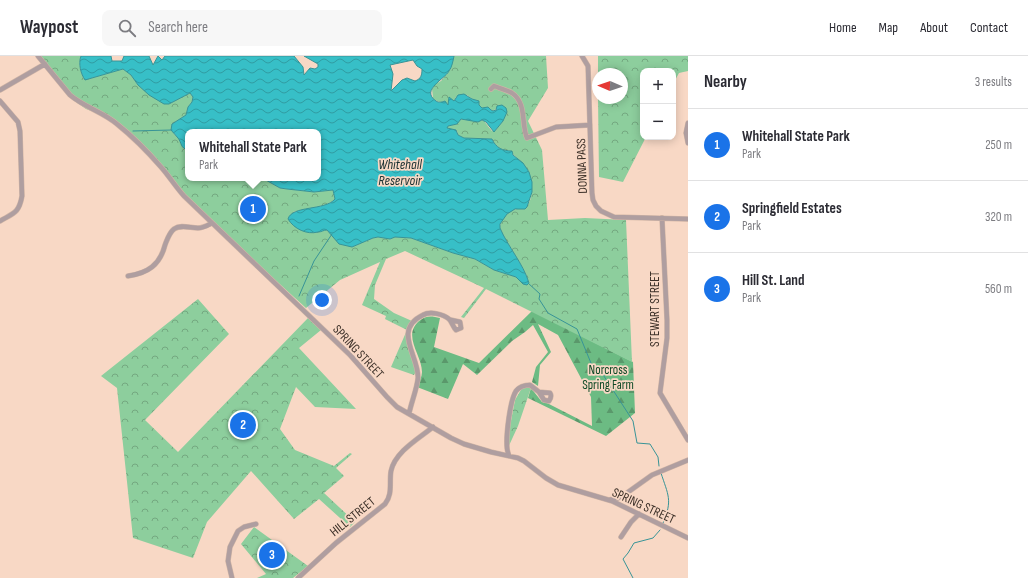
<!DOCTYPE html>
<meta charset="utf-8">
<style>
body{margin:0;font-family:"Sofia Sans Condensed",sans-serif;background:#f7f7f7;color:#2b2b33}
.controls{position:absolute;right:12px;top:12px;display:grid;overflow:hidden;border-radius:8px;box-shadow:0 2px 10px #0003}
.controls button{width:36px;height:36px;display:grid;place-items:center;padding:0;border:0;border-bottom:1px solid #e1e1e2;background:#fff;color:#2b2b33;font:20px sans-serif}
.compass{position:absolute;left:592px;top:12px;width:36px;height:36px;border-radius:50%;background:#fff;box-shadow:0 2px 10px #0003;rotate:272deg}
.you{position:absolute;left:322px;top:244px;width:14px;height:14px;margin:-10px;border:3px solid #fff;border-radius:50%;background:#1a73e8;box-shadow:0 0 0 6px #1a73e833}
.badge{display:grid;place-items:center;width:26px;height:26px;border-radius:50%;background:#1a73e8;color:#fff;font-size:13px;font-weight:700}
.pin{position:absolute;translate:-50% -50%;border:2px solid #fff;box-shadow:0 1px 4px #0006}
.popup{position:absolute;left:185px;top:73px;width:136px;height:52px;box-sizing:border-box;display:grid;place-content:center;border-radius:8px;background:#fff;filter:drop-shadow(0 1px 3px #0005);font-size:13px;white-space:nowrap;color:#7c7c81}
.popup b{font-size:15px;color:#2b2b33}
.popup::after{content:'';position:absolute;left:50%;top:100%;margin-left:-8px;border:8px solid transparent;border-top-color:#fff}
.list{margin:0;padding:0;list-style:none}
h2{display:flex;justify-content:space-between;align-items:center;height:52px;margin:0;padding:0 16px;font-size:17px}
h2 small{font-size:13px;font-weight:400;color:#7c7c81}
.list li{display:grid;grid-template-columns:26px 1fr auto;gap:12px;align-items:center;box-sizing:border-box;height:72px;padding:0 16px;border-top:1px solid #e1e1e2}
.list b{display:block;font-size:15px;white-space:nowrap}
.list p{margin:0;font-size:13px;white-space:nowrap;color:#7c7c81}
.list em{font-size:13px;font-style:normal;color:#7c7c81}
.icon{flex:none;width:22px;height:22px;fill:none;stroke:currentColor;stroke-width:2;stroke-linecap:round;stroke-linejoin:round}
.map{position:relative;flex:none;width:688px;height:522px;overflow:hidden}
header{display:flex;align-items:center;gap:24px;box-sizing:border-box;height:56px;padding:0 20px;background:#fff;border-bottom:1px solid #e1e1e2}
header strong{font-size:19px}
nav{display:flex;gap:22px;margin-inline-start:auto;font-size:14px}
.search{width:280px;height:36px;background:#f7f7f7;display:flex;align-items:center;gap:10px;box-sizing:border-box;padding:0 14px;border-radius:8px;color:#7c7c81;font-size:15px}
main{display:flex}
aside{flex:1;background:#fff}
.map>svg:first-child{display:block}
.forest{fill:url(#forest-firs)}
.park{fill:url(#park-crowns)}
.water{fill:url(#water-waves);stroke:#389497;fill-rule:evenodd}
.lines{fill:none;stroke-linecap:round;stroke-linejoin:round}
.stream{stroke:#389497;stroke-width:1}
.minor-casing{stroke:#d2b6a6;stroke-width:5.5}
.minor{stroke:#af9ea0;stroke-width:4.5}
.labels{text-anchor:middle;stroke-width:3.5;stroke-linejoin:round;paint-order:stroke}
.street-label{font-size:13px;fill:#3c3028;stroke:#f8d8c5}
.park-label{font-size:13px;fill:#0b4824;stroke:#f8d8c5}
.water-label{font-size:14px;font-style:italic;fill:#193031;stroke:#f8d8c5}
</style>
<header>
<strong>Waypost</strong>
<div class="search"><svg class="icon" aria-label="search" viewBox="0 0 24 24"><circle cx="10" cy="10" r="6"/><path d="M15 15l6 6"/></svg>Search here</div>
<nav><a>Home</a><a>Map</a><a>About</a><a>Contact</a></nav>
</header>
<main>
<div class="map">
<svg width="688" height="522" viewBox="0 0 688 522">
<defs>
<pattern id="forest-firs" width="22" height="20" patternUnits="userSpaceOnUse"><rect width="22" height="20" fill="#6cbb83"/><path d="M5 1l3.5 6h-7zM16 11l3.5 6h-7z" fill="#5a986b"/></pattern>
<pattern id="park-crowns" width="20" height="18" patternUnits="userSpaceOnUse"><rect width="20" height="18" fill="#8dce9d"/><path d="M2 6a3 3 0 1 1 6 0M12 15a3 3 0 1 1 6 0" fill="none" stroke="#74a880"/></pattern>
<pattern id="water-waves" width="16" height="10" patternUnits="userSpaceOnUse"><rect width="16" height="10" fill="#37bfc7"/><path d="M0 5q4-4 8 0t8 0" fill="none" stroke="#309ca2"/></pattern>
</defs>
<rect width="100%" height="100%" fill="#f8d8c5"/>
<path class="forest" d="M532 255 633 306 635 357 606 380 528 342 531 332 542 346 547 347 592 370 591 341 558 279 538 268 551 296 540 309 538 330 532 326 536 311 548 296 533 269 525 276 512 285 477 319 463 308 448 343 417 331C419 326 422 321 422 316 422 299 402 280 419 265 426 259 432 260 440 262L434 291 479 307Z"/>
<path class="park" d="M37 0H81C78 8 81 18 85 24L123 13 131 19 138 29 169 48 190 37 193 41 192 46 188 51 186 59 172 68 174 78 179 82 185 94H188V122H257L264 123 280 132 287 133 314 136 333 134 335 143C327 151 304 154 293 156L324 174H327L335 183 352 191 373 182 378 181 390 183 395 181 411 182 453 197 475 203 494 214 516 221 523 228 529 227C523 207 508 191 500 172 500 164 507 156 514 154 518 152 523 154 526 151 535 142 533 119 525 110 521 104 514 101 511 95 502 95 496 91 492 83L464 82 458 79 457 75 447 72 448 70 457 68 459 64 463 63 484 65 492 75H495L503 65 497 52 493 55 486 52H482L479 49 478 45 472 43 467 39 456 41 454 45 449 44V48L448 49 443 45 442 47 435 44 433 42 432 33 435 28 441 25 450 14 454 0H546L548 32 528 65 542 94 548 164 585 162 626 164 632 306 486 233 464 262 461 261 484 232 405 195 386 203 375 229 374 243 394 257 412 265 408 271 416 315 414 319 391 311 407 274 385 263 386 260 362 249 380 206 340 224 306 252 196 152 131 80 102 59 86 53 73 44Z
M598 0H688V15L679 17 673 28V15H643V81H646L623 126 599 121 598 42H622V18H598V21Z
M198 243 229 278 145 364 178 396 308 262 321 274 299 292 356 353 315 351 296 331 280 373 295 394 334 410 350 397 352 398 336 412 344 420 324 437 355 466 350 471 319 443 294 463 251 415 207 466 193 502 133 482 117 332 101 320Z
M529 331 531 332 518 370 507 394 506 390 515 344 522 332Z
M254 471 308 510 293 522H257L266 518 241 488Z"/>
<path class="water" d="M81 0H111L112 5H122L124 0H149L153 9 158 0 162 4 165 0H294L303 11 304 19 310 12 315 13 318 11V8L304 0H454C453 5 452 11 449 15 445 23 420 34 436 45 439 47 442 46 445 45L448 49 449 41 454 45 458 39 464 38 472 43 479 45V49L482 52 488 51 491 54 493 55 496 54 497 50 502 49 506 52 507 56 503 65 494 76 486 66 482 64 478 66 461 63 457 68 448 70 447 72 456 74 458 79 464 82 492 83C496 92 503 95 512 95L513 99 523 107 529 116 532 126V136L527 151 525 153H515L507 158 500 168V172C508 191 523 207 529 227L527 229 523 228 516 221 494 214 475 203 453 197 411 182 395 181 390 183 378 181 373 182 352 191 339 188 327 174C323 174 322 176 318 176 307 179 294 173 288 163 292 149 325 155 335 143L333 134 314 136 287 133 280 132 264 123 257 122H318V76H188V94C180 92 182 87 178 82 176 79 173 77 171 74L172 68 186 59 188 51 192 46 193 41 190 37 169 48H164L149 39 138 29 131 19 123 13 85 24C81 18 78 8 81 0ZM413 4 417 10 422 13C422 19 421 23 415 25L407 22 402 24 391 35 393 18 390 9Z"/>
<g class="lines">
<path class="stream" d="M133 75 172 74
M528 227 540 238 539 243 548 257 577 273 593 312 600 314 633 365 637 387 650 388 658 401 659 410
M299 240 314 205 332 178
M661 417C668 439 673 444 663 467
M633 522 623 503 628 497 634 487 653 482 660 474"/>
<defs>
<path id="minor" d="M38 0 70 39C84 51 103 56 117 68 132 80 148 96 161 111 169 120 175 130 184 140L350 299 387 341 397 351 451 382 464 388 491 396 518 402 524 405 546 422 558 429 612 445 688 482
M582 0 588 10 592 137 593 144 596 150 601 155 614 161 688 163
M491 33 494 30C499 32 507 34 512 37 527 47 521 68 527 82L556 71 590 69
M0 34 45 8
M0 45 18 66 20 75 22 140C19 157 14 157 0 165
M688 67 686 77 688 87
M662 162 667 264V282L660 337 688 384
M128 220C148 217 160 209 165 189 167 184 169 177 174 173 181 168 190 172 198 172 203 172 208 169 212 167
M409 358C411 347 417 333 418 322 419 300 392 274 423 259 430 255 443 258 449 263 452 266 453 271 456 274L461 272 460 266 451 264
M509 400C508 397 507 394 507 391 506 379 510 344 516 335 520 330 525 329 530 329L539 336 544 344 549 345C551 342 552 340 550 337L539 336
M609 444 618 442 624 439 652 419 688 404
M621 481 631 466 639 458
M232 522 228 505 230 491 238 475 244 471 256 468
M298 522 336 487 385 448C393 438 389 427 391 415 395 396 418 383 433 371"/>
</defs>
<use href="#minor" class="minor-casing"/>
<use href="#minor" class="minor"/>
</g>
<g class="labels">
<g class="street-label">
<text transform="translate(581 110) rotate(-92)" y="5">DONNA PASS</text>
<text transform="translate(654 253) rotate(-90)" y="5">STEWART STREET</text>
<text transform="translate(359 295) rotate(47)" y="5">SPRING STREET</text>
<text transform="translate(644 449) rotate(25)" y="5">SPRING STREET</text>
<text transform="translate(352 460) rotate(-39)" y="5">HILL STREET</text>
</g>
<g class="park-label">
<text x="608" y="318">Norcross<tspan x="608" dy="15">Spring Farm</tspan></text>
</g>
<g class="water-label">
<text x="400" y="113">Whitehall<tspan x="400" dy="16">Reservoir</tspan></text>
</g>
</g>
</svg>
<div class="controls">
<button>+</button>
<button>−</button>
</div>
<svg class="compass" viewBox="-18 -18 36 36"><path d="M0-13l5 13h-10z" fill="#e53935"/><path d="M0 13l5-13h-10z" fill="#7c7c81"/></svg>
<div class="you"></div>
<div class="pin badge" style="left:253px;top:153px">1</div>
<div class="popup"><b>Whitehall State Park</b>Park</div>
<div class="pin badge" style="left:243px;top:369px">2</div>
<div class="pin badge" style="left:272px;top:499px">3</div>
</div>
<aside>
<h2>Nearby<small>3 results</small></h2>
<ul class="list">
<li><span class="badge">1</span><div><b>Whitehall State Park</b><p>Park</p></div><em>250 m</em></li>
<li><span class="badge">2</span><div><b>Springfield Estates</b><p>Park</p></div><em>320 m</em></li>
<li><span class="badge">3</span><div><b>Hill St. Land</b><p>Park</p></div><em>560 m</em></li>
</ul>
</aside>
</main>
